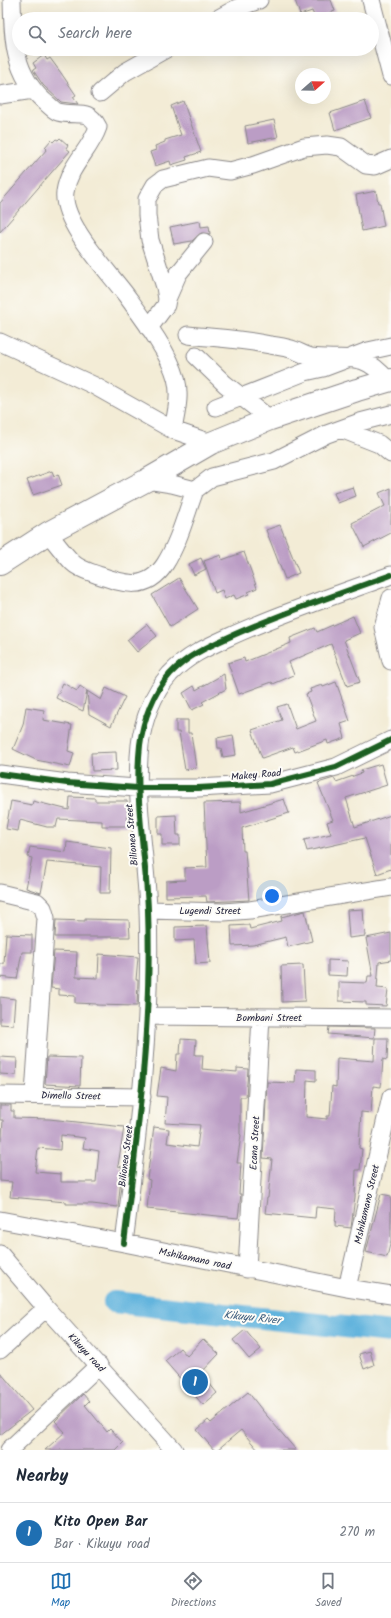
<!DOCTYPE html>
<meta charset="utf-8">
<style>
body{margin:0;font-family:Kalam,sans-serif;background:#f2f2f3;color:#1f2937}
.compass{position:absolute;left:295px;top:68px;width:36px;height:36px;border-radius:50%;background:#fff;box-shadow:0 4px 16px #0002;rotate:70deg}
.you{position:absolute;left:272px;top:896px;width:14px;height:14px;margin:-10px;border:3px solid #fff;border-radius:50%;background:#1a73e8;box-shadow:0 0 0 6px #1a73e833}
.badge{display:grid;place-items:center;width:26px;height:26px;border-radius:50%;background:#1f6fb2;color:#fff;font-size:13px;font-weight:700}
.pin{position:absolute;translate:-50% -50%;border:2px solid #fff;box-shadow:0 1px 4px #0006}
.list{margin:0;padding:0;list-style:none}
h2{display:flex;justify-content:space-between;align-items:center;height:52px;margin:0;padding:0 16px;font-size:17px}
h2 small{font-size:13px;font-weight:400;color:#747a83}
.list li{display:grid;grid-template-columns:26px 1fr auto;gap:12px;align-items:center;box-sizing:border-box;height:60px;padding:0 16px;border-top:1px solid #e0e1e3}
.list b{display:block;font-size:15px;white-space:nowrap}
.list p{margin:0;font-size:13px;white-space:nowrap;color:#747a83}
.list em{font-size:13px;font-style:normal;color:#747a83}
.icon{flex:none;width:22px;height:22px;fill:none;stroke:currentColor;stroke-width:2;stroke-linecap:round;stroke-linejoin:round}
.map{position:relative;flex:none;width:391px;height:1450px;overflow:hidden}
.search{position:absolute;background:#fff;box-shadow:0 4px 16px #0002;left:12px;right:12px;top:12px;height:44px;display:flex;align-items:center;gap:10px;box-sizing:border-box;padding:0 14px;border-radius:22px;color:#747a83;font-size:15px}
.sheet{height:112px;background:#fff}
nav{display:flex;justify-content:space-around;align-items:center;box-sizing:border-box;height:56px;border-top:1px solid #e0e1e3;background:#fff;font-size:11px;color:#747a83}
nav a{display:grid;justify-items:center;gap:2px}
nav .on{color:#1f6fb2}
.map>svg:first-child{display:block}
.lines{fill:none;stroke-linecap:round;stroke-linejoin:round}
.river{stroke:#62b4dd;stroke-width:22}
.building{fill:#bb9dc5;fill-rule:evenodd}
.minor-casing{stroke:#8a8788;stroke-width:19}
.highway-casing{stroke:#8a8788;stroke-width:24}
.minor{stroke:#fff;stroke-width:17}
.highway{stroke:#fff;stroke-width:22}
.cycleway-casing{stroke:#fdfcf7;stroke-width:8}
.cycleway{stroke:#1b5e20;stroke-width:6}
.labels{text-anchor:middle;stroke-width:4;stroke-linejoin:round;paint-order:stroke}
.street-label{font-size:10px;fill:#22223b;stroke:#fdfcf7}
.water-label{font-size:11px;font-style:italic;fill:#3c5c7c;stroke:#fdfcf7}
</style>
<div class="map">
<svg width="391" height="1450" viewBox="0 0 391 1450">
<rect width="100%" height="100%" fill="#fdfcf7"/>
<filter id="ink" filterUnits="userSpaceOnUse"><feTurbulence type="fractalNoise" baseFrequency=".025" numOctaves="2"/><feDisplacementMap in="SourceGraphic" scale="8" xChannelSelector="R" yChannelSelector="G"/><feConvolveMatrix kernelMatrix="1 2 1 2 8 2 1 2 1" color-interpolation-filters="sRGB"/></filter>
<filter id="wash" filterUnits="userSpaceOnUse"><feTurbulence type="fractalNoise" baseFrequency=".012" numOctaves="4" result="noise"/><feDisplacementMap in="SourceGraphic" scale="16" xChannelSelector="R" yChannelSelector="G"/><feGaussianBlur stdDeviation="0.9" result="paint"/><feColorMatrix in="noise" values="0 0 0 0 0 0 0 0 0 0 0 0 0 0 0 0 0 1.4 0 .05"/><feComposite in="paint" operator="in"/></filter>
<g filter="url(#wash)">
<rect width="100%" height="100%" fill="#f3ecd6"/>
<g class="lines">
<path class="river" d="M114 1302 391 1332"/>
</g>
<g id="blocks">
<path class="building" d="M295 0H331L335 11 315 18 312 11 300 15Z
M44 55 47 60 50 58 61 73 76 95 73 97 78 104 61 102 43 85 33 70 36 68 33 63Z
M183 101 201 152 186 157 187 160 171 165 170 161 155 166 150 152 156 150 155 146 165 142V140L181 135 171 106Z
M365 101 371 118 335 130 330 113Z
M274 120 278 137 248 143 245 126Z
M60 138 68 145 66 148 70 151 0 232V203L47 149 45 147 51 140 53 142 56 139 58 140Z
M376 191 378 203H380L384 226 362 231 356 195Z
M200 221 201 227 209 226 210 234 201 233 192 241 174 244 170 227Z
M52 471 54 476 58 474 62 485 33 495 27 480Z
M353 487 356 496 338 503 334 493Z
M391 488V533L364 547 352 523 385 506 379 493Z
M280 525 299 573 285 579 266 530Z
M244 552 257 588 248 592 249 594 236 599 234 595 225 599 222 590 215 593 204 561 221 555 222 560Z
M201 558 206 569 194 575 189 564Z
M179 578 198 609 170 627 152 595Z
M353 616 360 633 344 640 360 682 347 686 331 644 289 662 294 675 273 684 272 682 239 694 228 663 244 658 245 662 291 643 290 638 315 628 317 632Z
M147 624 157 636 137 652 127 640Z
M224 674 226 689 202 702 204 704 192 710 183 693 194 686 196 690Z
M336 682 350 721 341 724 345 738 328 744 327 740 295 752 293 747 262 758 252 730 282 720 277 707 287 704 296 729 316 721 306 694 311 692 310 689 322 685 323 687Z
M63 683 77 691 80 686 87 691 83 711 56 698Z
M106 688 125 697 111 726 89 714 87 691 101 700Z
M26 707 44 710 43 720 72 725 68 751 74 753 70 767 36 760 13 749 23 725Z
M176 720H188V733H191L196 768 185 770 179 732H176Z
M233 735 236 755 223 757 221 748H218L217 738Z
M116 752 117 770 92 771 91 753Z
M381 764 387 785 346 798 355 827 391 815V869L377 874 365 838 307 851 304 840 331 834 327 822 333 820 318 783 334 778 336 782 362 773 361 770Z
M70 797 95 798V801H127L128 826H102V821L58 819 56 827H47L20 820 18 831 6 829 11 801 32 805 33 801 69 810Z
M284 799 289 813 242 828 243 851H245L249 900 207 902 206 896 166 897V881L185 880V868L207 867 204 803 241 802V812Z
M176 815 177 835H180V845H162V834H158V816Z
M67 842 111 848 110 893H100L101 867 47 862 41 893 26 888 32 858 28 857 30 847 66 852Z
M363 909 365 936 349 938 347 910Z
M305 911 312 941 288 947 286 937 253 945 232 946 231 926 249 925 250 929 282 921 281 917Z
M85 919 129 920 130 937H55L56 920 85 921Z
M207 926 210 963 196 964 194 940 175 941V927Z
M391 933V960L379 962 377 988 388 989 386 1006 366 1005V1002L339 1001V982L367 983 368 976H373L366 938Z
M6 934 32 935V952H22L17 979 0 977V964H4Z
M54 951 77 952 76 977 98 978 99 954 138 957 136 980H138L137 1006 96 1005V1004L75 1003V996L59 995V989L51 988Z
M328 960 348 961 347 976 328 975Z
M303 965 305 1001 282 1002 281 966Z
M0 997 15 999 13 1025 0 1024Z
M329 1027 375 1028 374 1038 328 1034Z
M375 1038H388L387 1060 383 1059 381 1087 373 1086 371 1113 361 1112 359 1148 362 1149 360 1170H356L355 1197 351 1228 335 1226 336 1209 316 1207 315 1218 265 1213 267 1198H268L272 1159 263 1158 267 1082 295 1083 296 1069 316 1070V1081L307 1080 306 1117 327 1119V1116H330L332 1086 336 1087 337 1058 374 1061Z
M181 1039 196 1040 195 1055H203L202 1069 237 1072V1068L248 1069 246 1097H240V1134L241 1135 237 1163H241L239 1194H241L238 1218 147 1209 150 1180 147 1179 154 1127 169 1129 167 1143 197 1147 200 1125 165 1123 167 1097 157 1096 161 1068 176 1071 177 1054H180Z
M0 1057 17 1058 16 1075 0 1074Z
M47 1057 81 1058 80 1086 45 1084Z
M0 1105H11V1111H14V1118L49 1119 124 1127 118 1166 122 1167 118 1207 92 1204H66V1202L10 1197 12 1182 0 1181V1139H2L3 1120H0ZM61 1135 85 1138 83 1148 99 1151 96 1182H61V1174L35 1172 38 1148 60 1150Z
M381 1194 391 1196V1240L387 1257 366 1252Z
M245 1330 261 1349 249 1359 233 1340Z
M203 1339 219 1354 201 1373 217 1393 203 1405 165 1361 180 1348 187 1356Z
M370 1351 374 1365 364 1369 359 1354Z
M0 1372 32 1410 0 1435Z
M248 1392 262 1410 296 1450H258L241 1430 217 1450H214L197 1430 208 1420 211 1423Z
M83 1394 89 1401 85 1405 107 1432 110 1429 123 1443 116 1450H45L65 1432 55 1421Z"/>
</g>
</g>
<g filter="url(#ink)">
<use href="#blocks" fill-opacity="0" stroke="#8a8788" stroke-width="1"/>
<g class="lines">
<defs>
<path id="minor" d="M12 0C13 39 13 73 44 101 48 104 54 111 58 112 76 117 88 107 98 127 90 151 69 165 65 192 61 222 108 271 126 295 142 317 169 352 176 378 181 396 176 412 173 430
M371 0 391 76
M217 19 237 8 259 0
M100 93 125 72 166 49
M0 95 33 90
M167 299 178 274 204 242
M149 328 166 305 167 299 165 287 150 240 147 215V199L155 185 163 179 208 168 230 171 253 165 304 147 327 145 341 147 366 165 375 166 391 159
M188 335C215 338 243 339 270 345 277 346 284 347 291 349 298 351 303 355 311 357 345 362 362 348 388 381
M0 342 93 385 173 430 211 443
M196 356 225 384 270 419
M216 407 305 372 323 368 368 351 391 346
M341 429 379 444 391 454
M147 480 172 484 195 490 212 477 274 461 327 434 360 422 391 414
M48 533C56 543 64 554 73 563 79 569 90 572 98 575 124 584 147 592 165 564 179 542 186 514 195 490
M391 598 383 627 391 661
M0 774 67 783 137 788H198L270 784 336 767 391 740
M0 893 37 902 43 908 46 918 34 1094
M148 910 224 912 250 910 391 887
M147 1016 391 1018
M0 1095 142 1097
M0 1220 124 1243 347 1288 391 1295
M124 1243C138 1133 152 1022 148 910 146 855 134 801 140 745 143 720 153 693 170 674 187 656 207 647 229 637 281 613 337 595 391 575
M0 1254 46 1308 174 1450
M247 1269 261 1017
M347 1288 391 1097
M0 1350 46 1308
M9 1450 99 1365"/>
<path id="highway" d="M0 564 48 533 147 480 211 443 270 419 357 390 391 380"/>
</defs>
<use href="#minor" class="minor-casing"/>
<use href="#highway" class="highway-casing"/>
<use href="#minor" class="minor"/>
<use href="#highway" class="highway"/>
<defs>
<path id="cycleway" d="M0 774 67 783 137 788H198L270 784 336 767 391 740
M124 1243C138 1133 152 1022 148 910 146 855 134 801 140 745 143 720 153 693 170 674 187 656 207 647 229 637 281 613 337 595 391 575"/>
</defs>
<use href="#cycleway" class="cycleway-casing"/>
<use href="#cycleway" class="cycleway"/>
</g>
</g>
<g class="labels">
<g class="street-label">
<text transform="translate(256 774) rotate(-5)" y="4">Makey Road</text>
<text transform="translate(131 835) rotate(-95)" y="4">Bilionea Street</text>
<text x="210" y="914">Lugendi Street</text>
<text x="269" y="1021">Bombani Street</text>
<text transform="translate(71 1095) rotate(1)" y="4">Dimello Street</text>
<text transform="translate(254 1143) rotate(-87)" y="4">Ecana Street</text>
<text transform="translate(125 1156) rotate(-83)" y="4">Bilionea Street</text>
<text transform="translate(366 1204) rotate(-77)" y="4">Mshikamano Street</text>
<text transform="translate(195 1258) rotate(12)" y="4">Mshikamano road</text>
<text transform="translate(87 1352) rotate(47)" y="4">Kikuyu road</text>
</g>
<g class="water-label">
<text transform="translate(252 1317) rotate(6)" y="4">Kikuyu River</text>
</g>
</g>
</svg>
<svg class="compass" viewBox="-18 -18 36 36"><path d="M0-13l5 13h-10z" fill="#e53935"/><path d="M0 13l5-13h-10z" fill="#747a83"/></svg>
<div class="you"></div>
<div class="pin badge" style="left:195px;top:1382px">1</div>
<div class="search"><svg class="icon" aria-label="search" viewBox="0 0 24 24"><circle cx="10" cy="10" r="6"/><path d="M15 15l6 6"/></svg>Search here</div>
</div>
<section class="sheet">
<h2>Nearby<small></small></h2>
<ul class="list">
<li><span class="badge">1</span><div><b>Kito Open Bar</b><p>Bar · Kikuyu road</p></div><em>270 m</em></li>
</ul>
</section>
<nav>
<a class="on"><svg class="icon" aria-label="map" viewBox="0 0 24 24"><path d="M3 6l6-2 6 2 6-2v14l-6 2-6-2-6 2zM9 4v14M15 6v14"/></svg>Map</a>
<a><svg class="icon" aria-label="directions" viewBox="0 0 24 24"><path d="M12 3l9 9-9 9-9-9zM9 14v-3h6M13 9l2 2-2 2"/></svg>Directions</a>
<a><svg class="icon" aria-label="saved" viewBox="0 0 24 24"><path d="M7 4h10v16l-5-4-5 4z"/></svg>Saved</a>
</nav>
